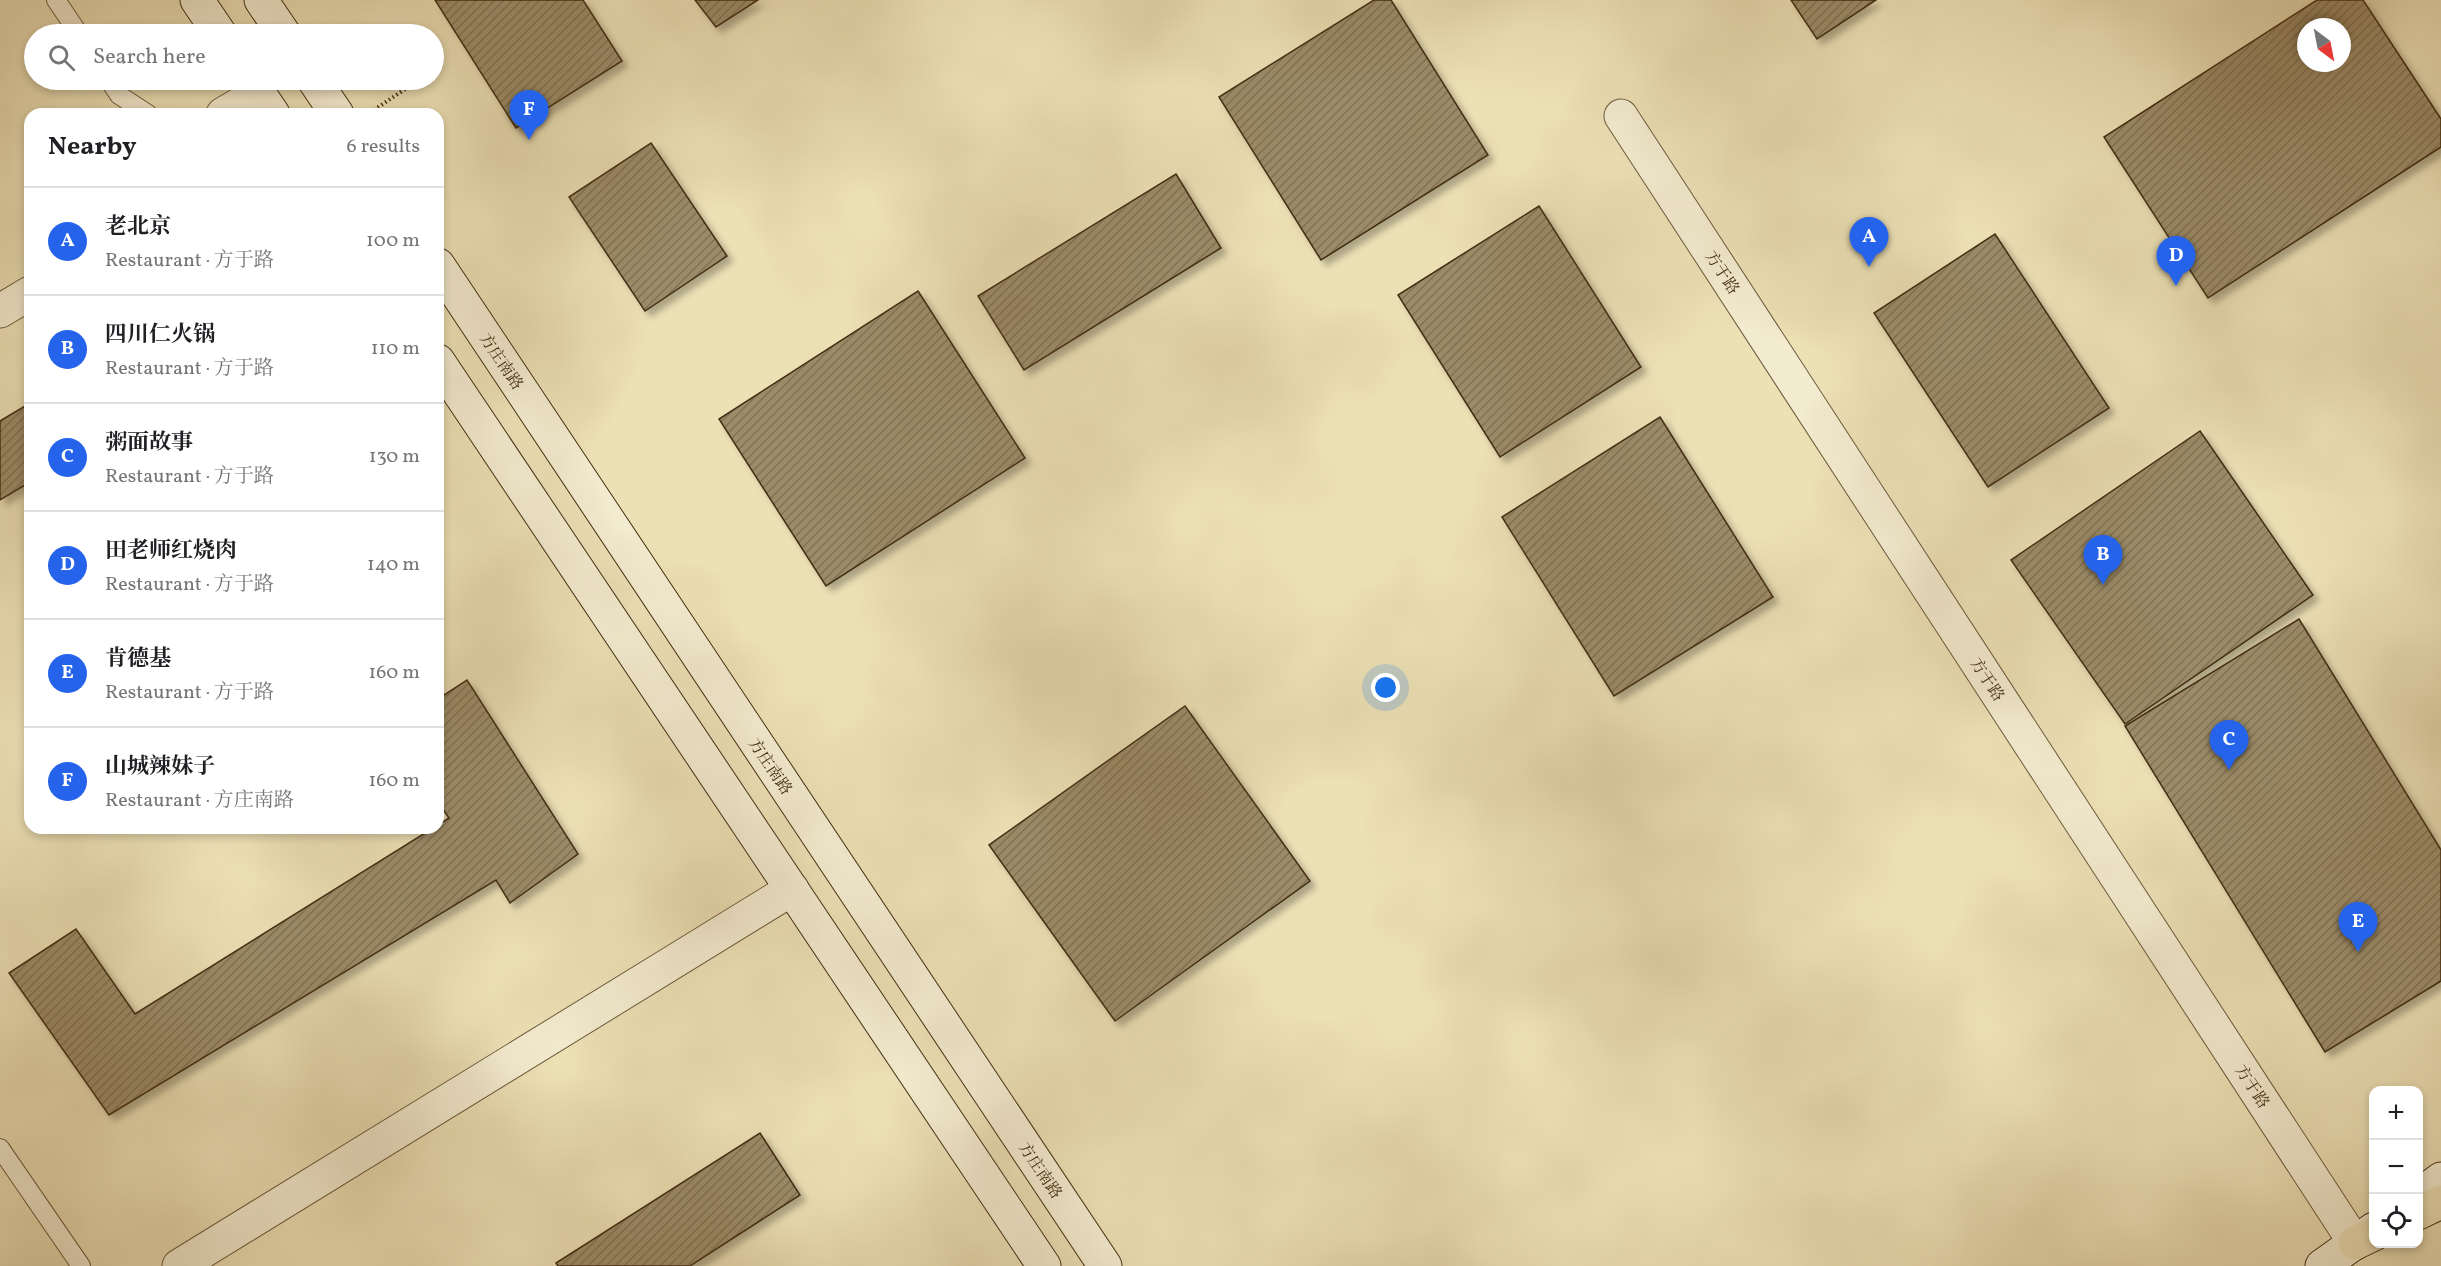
<!DOCTYPE html>
<meta charset="utf-8">
<style>
body{margin:0;font-family:Vollkorn,"Noto Serif SC",serif;background:#f2f2f2;color:#202124}
.controls{position:absolute;right:18px;bottom:18px;display:grid;overflow:hidden;border-radius:12px;box-shadow:0 3px 9px #0003}
.controls button{width:54px;height:54px;display:grid;place-items:center;padding:0;border:0;border-bottom:2px solid #e0e0e0;background:#fff;color:#202124;font:30px sans-serif}
.compass{position:absolute;left:2297px;top:18px;width:54px;height:54px;border-radius:50%;background:#fff;box-shadow:0 3px 9px #0003;rotate:148deg}
.you{position:absolute;left:1386px;top:688px;width:21px;height:21px;margin:-15px;border:4px solid #fff;border-radius:50%;background:#1a73e8;box-shadow:0 0 0 9px #1a73e833}
.badge{display:grid;place-items:center;width:39px;height:39px;border-radius:50%;background:#2563eb;color:#fff;font-size:20px;font-weight:700}
.pin{position:absolute;translate:-50% -50px;filter:drop-shadow(0 2px 3px #0008)}
.pin::after{content:'';position:absolute;top:32px;width:21px;height:18px;background:inherit;clip-path:polygon(0 0,100% 0,50% 100%)}
.list{margin:0;padding:0;list-style:none}
h2{display:flex;justify-content:space-between;align-items:center;height:78px;margin:0;padding:0 24px;font-size:26px}
h2 small{font-size:20px;font-weight:400;color:#757577}
.list li{display:grid;grid-template-columns:39px 1fr auto;gap:18px;align-items:center;box-sizing:border-box;height:108px;padding:0 24px;border-top:2px solid #e0e0e0}
.list b{display:block;font-size:22px;white-space:nowrap}
.list p{margin:0;font-size:20px;white-space:nowrap;color:#757577}
.list em{font-size:20px;font-style:normal;color:#757577}
.icon{flex:none;width:33px;height:33px;fill:none;stroke:currentColor;stroke-width:2;stroke-linecap:round;stroke-linejoin:round}
.map{position:relative;flex:none;width:2441px;height:1266px;overflow:hidden}
.search{position:absolute;background:#fff;box-shadow:0 3px 9px #0003;left:24px;top:24px;width:420px;height:66px;display:flex;align-items:center;gap:15px;box-sizing:border-box;padding:0 21px;border-radius:33px;color:#757577;font-size:22px}
.panel{position:absolute;background:#fff;box-shadow:0 3px 9px #0003;left:24px;top:108px;width:420px;height:726px;border-radius:18px}
.map>svg:first-child{display:block}
.building{fill:url(#building-hatch);stroke:#432e13;stroke-width:1.5;fill-rule:evenodd;filter:url(#shadow)}
.lines{fill:none;stroke-linecap:round;stroke-linejoin:round}
.lane-casing{stroke:#6d5a3c;stroke-width:20}
.street-casing{stroke:#6d5a3c;stroke-width:35}
.secondary-casing{stroke:#432e13;stroke-width:35}
.highway-casing{stroke:#432e13;stroke-width:35}
.path{stroke:#432e13;stroke-width:4;stroke-dasharray:1.5 3;stroke-linecap:butt}
.lane{stroke:#f3ebcf;stroke-width:18}
.street{stroke:#f3ebcf;stroke-width:33}
.secondary{stroke:#f3ebcf;stroke-width:33}
.highway{stroke:#ece0b5;stroke-width:33}
.labels{text-anchor:middle;stroke-width:6;stroke-linejoin:round;paint-order:stroke}
.street-label{font-size:16px;fill:#432e13;stroke:#f3ebcf}
</style>
<div class="map">
<svg width="2441" height="1266" viewBox="0 0 2441 1266">
<defs>
<pattern id="building-hatch" width="6" height="6" patternUnits="userSpaceOnUse" patternTransform="scale(1.5)"><rect width="6" height="6" fill="#9b8b67"/><path d="M-1 1l2-2M0 6l6-6M5 7l2-2" fill="none" stroke="#807254"/></pattern>
<filter id="shadow"><feDropShadow dx="5.5" dy="5.5" stdDeviation="3" flood-color="#0004"/></filter>
</defs>
<rect width="100%" height="100%" fill="#ece0b5"/>
<filter id="stains"><feTurbulence type="fractalNoise" baseFrequency=".00333" numOctaves="4"/><feColorMatrix values="0 0 0 0 .2 0 0 0 0 .09 0 0 0 0 .02 0 0 0 .5 -.17"/></filter>
<radialGradient id="worn" r=".72"><stop offset=".6" stop-color="#630" stop-opacity="0"/><stop offset="1" stop-color="#630" stop-opacity=".3"/></radialGradient>
<path class="building" d="M435 0H583L622 61 516 128Z
M695 0H758L716 27Z
M1374 0H1391L1488 155 1321 260 1219 97Z
M1791 0H1876L1817 39Z
M2317 0H2363L2441 119V147L2208 298 2104 137ZM2306 27H2342V63H2306Z
M651 143 727 256 645 311 569 197Z
M1176 174 1221 248 1024 370 978 296Z
M1539 206 1641 367 1500 457 1398 295Z
M1995 234 2109 408 1988 487 1874 313Z
M918 291 1025 458 826 586 719 419Z
M30 403V482L0 500V421Z
M1660 417 1773 597 1614 696 1502 517Z
M2200 431 2313 595 2125 724 2011 560Z
M2299 619 2441 850V981L2325 1052 2125 726Z
M467 680 578 854 510 903 496 880 109 1115 9 973 76 929 135 1014 433 828H438V825L449 818 438 802V699Z
M1185 706 1310 881 1115 1021 989 845Z
M760 1133 800 1195 690 1266H558L556 1263Z"/>
<g class="lines">
<defs>
<path id="lane" d="M56 0 79 34
M109 80 119 95 148 114
M0 1148 81 1266"/>
<path id="street" d="M223 114 259 93
M1621 116 2355 1243
M0 311 30 293
M179 1266 792 889"/>
<path id="secondary" d="M197 0 220 34
M261 0 284 34
M250 80 273 114
M314 80 337 114
M438 265 1105 1266
M438 361 1044 1266
M2418 1196 2441 1179
M2322 1266 2374 1229"/>
<path id="highway" d="M2418 1213 2441 1202
M2355 1243 2374 1234"/>
</defs>
<use href="#lane" class="lane-casing"/>
<use href="#street" class="street-casing"/>
<use href="#secondary" class="secondary-casing"/>
<use href="#highway" class="highway-casing"/>
<path class="path" d="M374 110 411 85"/>
<use href="#lane" class="lane"/>
<use href="#street" class="street"/>
<use href="#secondary" class="secondary"/>
<use href="#highway" class="highway"/>
</g>
<g class="labels">
<g class="street-label">
<text transform="translate(1723 272) rotate(57)" y="6">方于路</text>
<text transform="translate(502 361) rotate(56)" y="6">方庄南路</text>
<text transform="translate(1988 679) rotate(57)" y="6">方于路</text>
<text transform="translate(771 766) rotate(56)" y="6">方庄南路</text>
<text transform="translate(2253 1086) rotate(57)" y="6">方于路</text>
<text transform="translate(1041 1170) rotate(56)" y="6">方庄南路</text>
</g>
</g>
<rect width="100%" height="100%" filter="url(#stains)"/>
<rect width="100%" height="100%" fill="url(#worn)"/>
</svg>
<div class="controls">
<button>+</button>
<button>−</button>
<button><svg class="icon" aria-label="locate" viewBox="0 0 24 24"><circle cx="12" cy="12" r="6"/><path d="M12 2v4M12 18v4M2 12h4M18 12h4"/></svg></button>
</div>
<svg class="compass" viewBox="-18 -18 36 36"><path d="M0-13l5 13h-10z" fill="#e53935"/><path d="M0 13l5-13h-10z" fill="#757577"/></svg>
<div class="you"></div>
<div class="pin badge" style="left:1869px;top:267px">A</div>
<div class="pin badge" style="left:2103px;top:585px">B</div>
<div class="pin badge" style="left:2229px;top:770px">C</div>
<div class="pin badge" style="left:2176px;top:286px">D</div>
<div class="pin badge" style="left:2358px;top:952px">E</div>
<div class="pin badge" style="left:529px;top:140px">F</div>
<div class="search"><svg class="icon" aria-label="search" viewBox="0 0 24 24"><circle cx="10" cy="10" r="6"/><path d="M15 15l6 6"/></svg>Search here</div>
<section class="panel">
<h2>Nearby<small>6 results</small></h2>
<ul class="list">
<li><span class="badge">A</span><div><b>老北京</b><p>Restaurant · 方于路</p></div><em>100 m</em></li>
<li><span class="badge">B</span><div><b>四川仁火锅</b><p>Restaurant · 方于路</p></div><em>110 m</em></li>
<li><span class="badge">C</span><div><b>粥面故事</b><p>Restaurant · 方于路</p></div><em>130 m</em></li>
<li><span class="badge">D</span><div><b>田老师红烧肉</b><p>Restaurant · 方于路</p></div><em>140 m</em></li>
<li><span class="badge">E</span><div><b>肯德基</b><p>Restaurant · 方于路</p></div><em>160 m</em></li>
<li><span class="badge">F</span><div><b>山城辣妹子</b><p>Restaurant · 方庄南路</p></div><em>160 m</em></li>
</ul>
</section>
</div>
